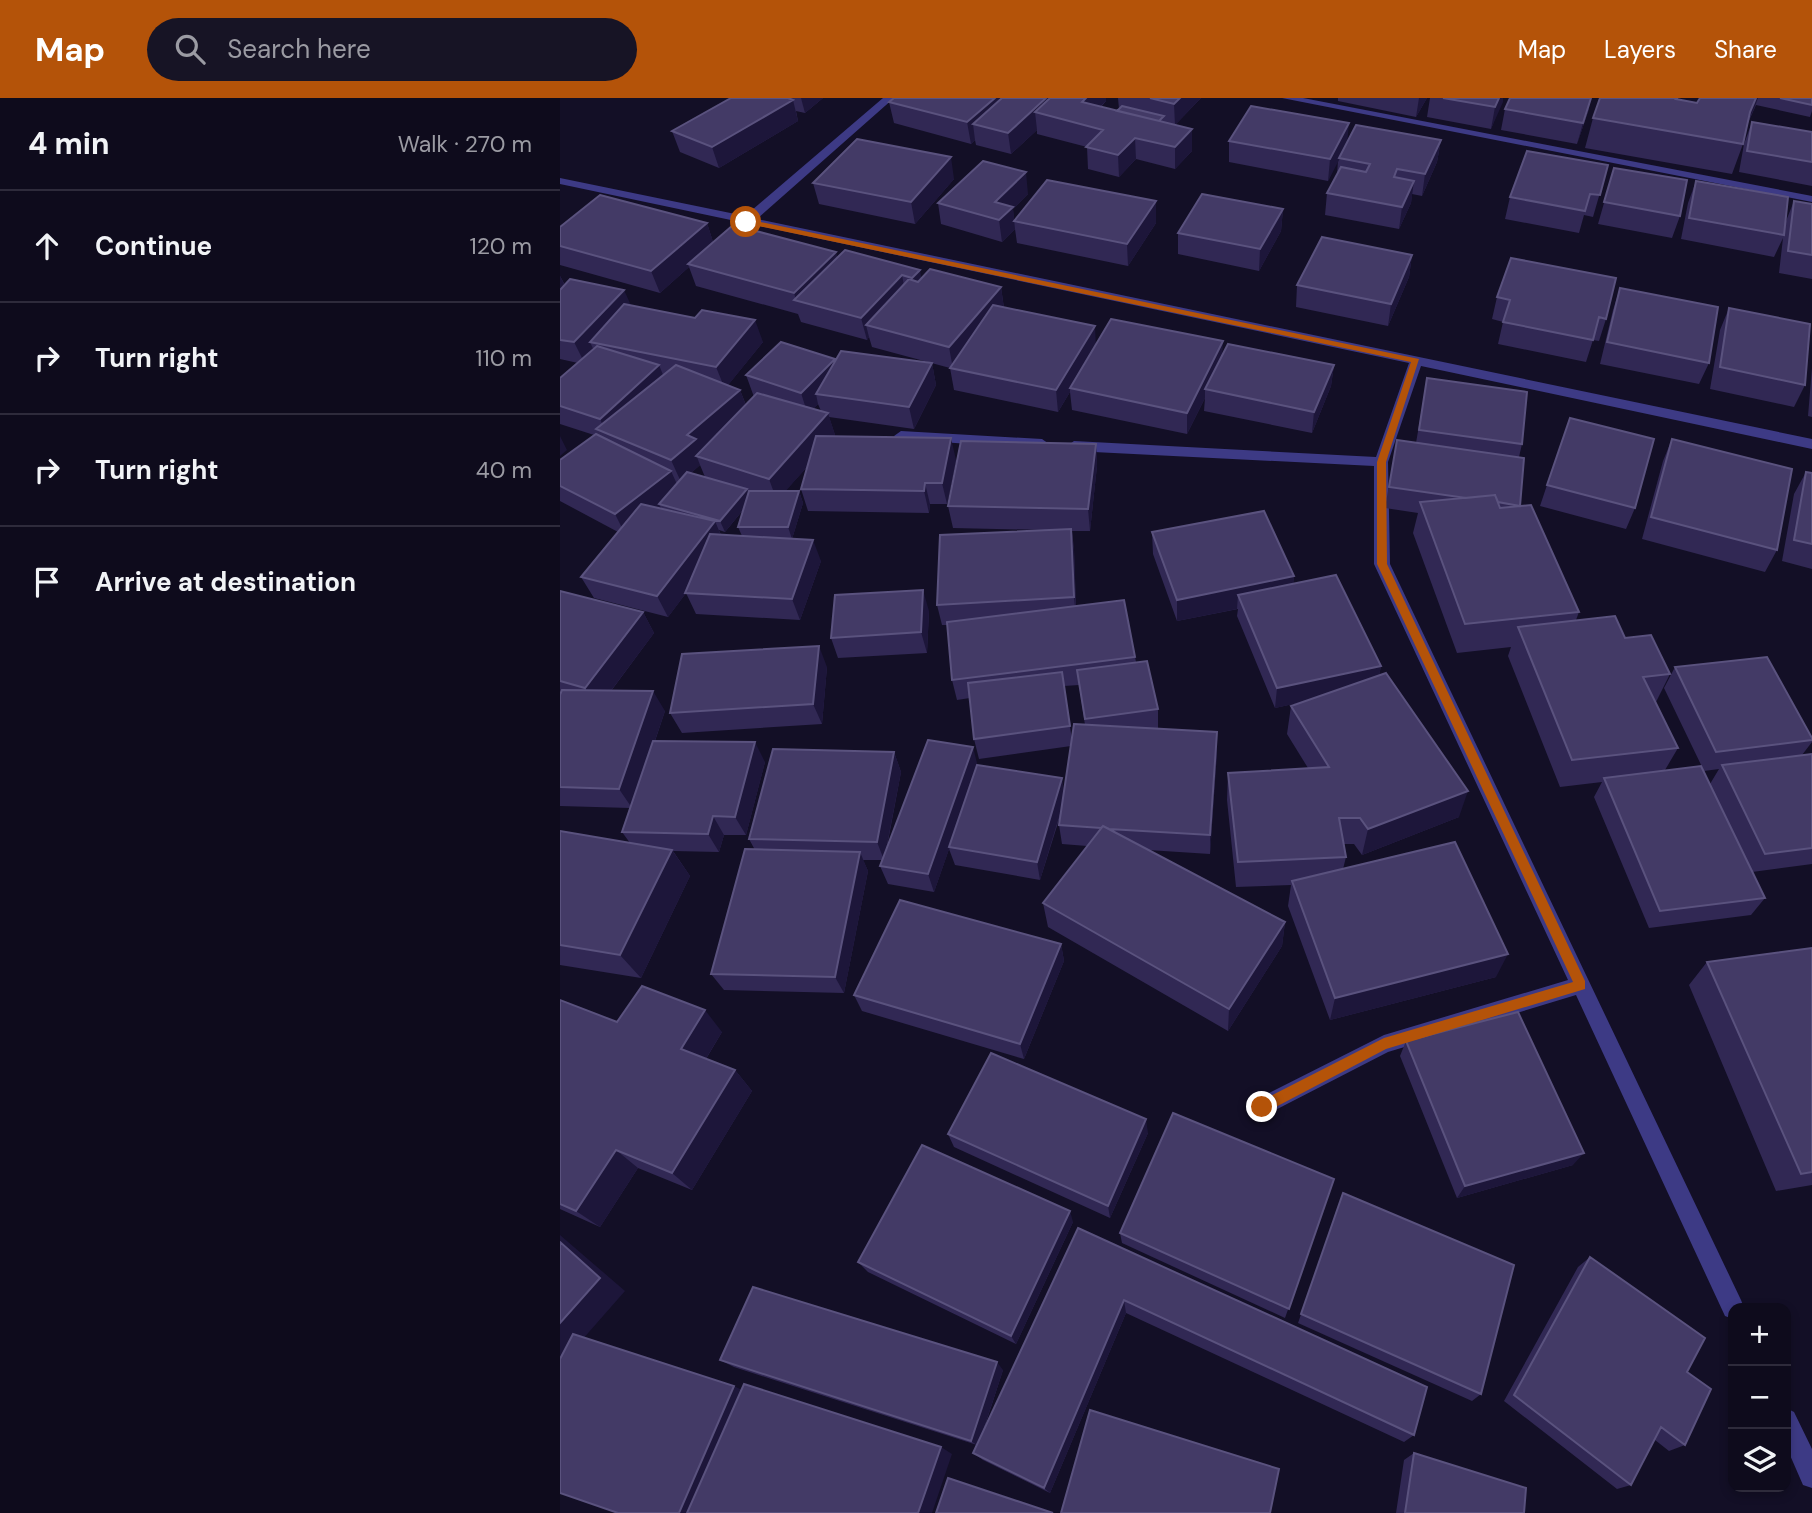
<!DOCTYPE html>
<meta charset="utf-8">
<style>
body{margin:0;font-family:"DM Sans",sans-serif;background:#171425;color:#f1f3f6}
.controls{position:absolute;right:21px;bottom:21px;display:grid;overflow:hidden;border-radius:14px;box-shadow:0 4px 10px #0003}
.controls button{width:63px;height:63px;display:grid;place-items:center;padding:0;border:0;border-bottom:2px solid #2e2b3b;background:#0e0b1c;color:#f1f3f6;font:35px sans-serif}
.stop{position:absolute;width:21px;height:21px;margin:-16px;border:5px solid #b45309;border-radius:50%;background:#fff}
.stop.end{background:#b45309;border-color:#fff;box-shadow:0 2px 7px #0008}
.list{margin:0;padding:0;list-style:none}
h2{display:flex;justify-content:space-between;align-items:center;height:91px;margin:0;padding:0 28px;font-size:30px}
h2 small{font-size:23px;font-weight:400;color:#9b9ba3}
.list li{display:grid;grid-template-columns:46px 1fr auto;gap:21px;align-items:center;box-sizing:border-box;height:112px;padding:0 28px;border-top:2px solid #2e2b3b}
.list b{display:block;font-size:26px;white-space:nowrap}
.list em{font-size:23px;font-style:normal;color:#9b9ba3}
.icon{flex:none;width:38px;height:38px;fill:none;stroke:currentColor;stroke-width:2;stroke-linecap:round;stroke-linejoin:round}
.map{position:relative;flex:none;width:1252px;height:1415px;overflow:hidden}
header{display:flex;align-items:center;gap:42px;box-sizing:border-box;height:98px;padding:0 35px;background:#b45309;color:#fff}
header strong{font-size:33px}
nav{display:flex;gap:38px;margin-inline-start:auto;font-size:24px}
.search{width:490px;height:63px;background:#171425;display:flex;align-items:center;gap:18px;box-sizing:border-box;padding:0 24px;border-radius:38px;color:#9b9ba3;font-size:26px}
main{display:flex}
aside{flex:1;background:#0e0b1c}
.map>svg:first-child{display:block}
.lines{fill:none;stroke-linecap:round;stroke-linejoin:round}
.minor{fill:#3d3a85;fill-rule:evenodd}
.wall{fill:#312854;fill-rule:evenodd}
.shaded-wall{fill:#1d163a}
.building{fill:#433a66;stroke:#5a527e;stroke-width:2}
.route{fill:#b45309}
</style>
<header>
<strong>Map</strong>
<div class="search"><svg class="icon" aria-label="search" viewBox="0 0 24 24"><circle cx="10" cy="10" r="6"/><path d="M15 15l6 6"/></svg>Search here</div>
<nav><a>Map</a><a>Layers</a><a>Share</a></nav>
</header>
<main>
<aside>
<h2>4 min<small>Walk · 270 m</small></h2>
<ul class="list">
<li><svg class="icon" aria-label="ahead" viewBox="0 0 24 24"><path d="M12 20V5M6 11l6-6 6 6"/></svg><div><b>Continue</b></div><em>120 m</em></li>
<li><svg class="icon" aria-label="right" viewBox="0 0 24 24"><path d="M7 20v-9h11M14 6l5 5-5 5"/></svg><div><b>Turn right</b></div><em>110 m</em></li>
<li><svg class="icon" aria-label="right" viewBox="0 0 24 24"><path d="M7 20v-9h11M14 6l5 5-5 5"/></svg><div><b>Turn right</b></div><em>40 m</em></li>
<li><svg class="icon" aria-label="arrive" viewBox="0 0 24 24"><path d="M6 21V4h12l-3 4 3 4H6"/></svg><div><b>Arrive at destination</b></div></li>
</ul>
</aside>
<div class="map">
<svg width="1252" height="1415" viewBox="0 0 1252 1415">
<rect width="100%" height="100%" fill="#130f26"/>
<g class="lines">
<path class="minor" d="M323 0H334L197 121 1252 341V351L861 268 828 364 830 466 1181 1202 1184 1210H1173V1221L1165 1218 1016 897 828 954 702 1019 695 1016 692 1009 695 1002 824 937 1008 882 814 466V368L514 353 507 348 514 343 816 359 849 265 0 86V80L185 118Z
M722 0H743L1252 98V104Z
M341 333 482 341 489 346 482 351 336 341 334 338Z
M1226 1310 1234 1314 1252 1351V1390L1243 1387 1226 1348Z"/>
</g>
<path class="wall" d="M171 0H263L245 15 236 13 238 23 159 70 120 54 112 33Z
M334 0H546V3L541 9 557 13 559 11 558 0H641L615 27 632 31V53L615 71 576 61 559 79 528 71 527 49 477 36V32L451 56 416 47 415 42 411 46 334 25 329 4Z
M778 0H867L856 19 778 3Z
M870 0H943L931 31 867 19Z
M1140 0H1252V13L1250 19 1196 7 1188 25 1183 46 1172 76 1025 50 1033 20 1116 1 1137 5Z
M945 11H1029L1017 46 941 32Z
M1192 24 1252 34V88L1179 74 1184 46Z
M881 42 877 64 862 98 852 96 851 105 839 131 765 117 767 95 777 77 778 62 768 83 669 64V43L787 45Z
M1048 67 1033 119 1024 117 1019 135 945 121 950 99Z
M1054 70 1120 118 1112 140 1038 126Z
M394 81 355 126 259 106 253 85Z
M1136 83 1226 123 1234 103 1252 106V181L1219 175 1223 140 1214 159 1121 141 1128 105Z
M468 96 453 111 454 123 596 125 568 168 457 145 455 131 442 144 381 126 378 105Z
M723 111 721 133 699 173 618 156V135Z
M147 125 153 144 278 159 361 180 441 189 444 210 536 246 774 267 771 288 752 335 644 313 645 300 627 336 512 312 510 294 498 314 394 292 390 270 312 249 309 239 307 242 241 224 238 216 136 188 129 169 100 195 0 167V129Z
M852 157 849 179 828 228 736 209 737 187Z
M0 178 5 187 71 208 203 244 168 287 180 292 186 307 194 299 186 277 275 261V263L372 265 376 287 354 331 269 319 275 337 274 338 396 362 387 406H370L369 415 248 413 241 391 248 368 225 393H239L243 405 232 441 261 463 240 522 136 516 126 495 108 519 34 500 21 479 58 434 0 403V362L34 337 0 326V280L18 265 0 261ZM258 306 261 313 253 311ZM140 367 145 379 131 375ZM183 412 178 429 182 438 161 437 159 432 165 434Z
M1060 190 1149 265 1139 286 1040 266 1053 212Z
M937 199 1046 221 1039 243 1033 242 1026 264 938 246 943 224 932 221Z
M1169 210 1245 287 1234 309 1150 291 1160 232Z
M1252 270V319L1248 318Z
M867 280 962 346 959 359 960 408 1019 514 1016 522 1065 540 1110 576 1096 604 1118 650 1105 672 1150 686 1159 671 1144 673 1104 590 1115 569 1252 640V644L1242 657 1252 656V766L1192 774 1205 800 1191 817 1089 830 1034 699 1042 684 1000 689 948 558 951 549 897 555 853 435 858 415 825 410 837 342 856 345Z
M1112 341 1217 452 1205 474 1082 441 1103 363Z
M536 346 537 368 530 433H512L514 452 516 508 575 559 576 564 598 611V631L657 654 650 756 588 752 725 824 722 848 668 933 488 829 483 805 527 748 502 746 499 727 502 712 480 782 395 767 389 751 374 794 328 786 320 768 323 762H303L308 773 284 895 164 892 151 876 195 752 189 741 334 654 341 674 326 754 417 667 504 693 511 648 419 661 414 641 410 600 397 602 392 582 387 527H382L377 507 485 432 393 430 388 408ZM519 587 525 627 512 642 504 588Z
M1246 374 1252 375V471L1222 463 1234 396Z
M987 387 1075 410 1066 431 980 408Z
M592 434 734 478 733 486 821 568 819 578 899 719 802 757 794 746H783L786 759 783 771 936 879 770 922 728 808 731 787 676 789 667 702 668 675 748 670 727 636 731 608 742 604 715 610 677 518 678 511 617 523 593 456Z
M0 493 83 514 94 535 51 593 105 613 95 643 205 664 186 737H164L159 754 113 753 130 778 81 880 0 867V733L70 745 62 734 70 710 0 708Z
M369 513 367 555 278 560 271 540Z
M267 569 262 626 122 635 110 615Z
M501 846 504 863 464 961 302 913 294 897Z
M1252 850V1087L1216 1093 1129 887 1147 864Z
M0 902 57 924 162 934 146 961 175 972 192 993 132 1092 78 1070 40 1129 0 1111Z
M846 943 1013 1067 897 1100 840 958Z
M588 1035 550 1120 394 1049 388 1036Z
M770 1093 725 1220 562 1145 560 1135Z
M783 1095 921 1296 912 1303 738 1225Z
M513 1124 456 1246 308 1174 298 1164Z
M518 1130 854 1337 844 1344 566 1215 490 1395 423 1362 413 1355 417 1347 174 1269 160 1262 443 1272 422 1337Z
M1030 1159 1127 1274 1125 1347 1109 1353 1095 1342 1071 1387 1057 1391 944 1303 1018 1169Z
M854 1355 964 1415H836L844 1362Z"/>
<path class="shaded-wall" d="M241 0H263L245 15Z
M435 0H451L413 26 415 42 411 46 407 24Z
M486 0H511L475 14 477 32 451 56 448 35Z
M526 0H546V3L523 25 522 4Z
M620 0H641L615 27 614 6Z
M859 0H867L856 19Z
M939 0H943V4L931 31 935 9Z
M1031 0 1029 11 1017 46 1023 25Z
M1196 0H1198L1194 11 1178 44 1190 14Z
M233 2 238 23 159 70 152 49Z
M789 25 787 47 768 83 770 61Z
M632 31V53L615 71V49Z
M575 40 576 61 559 79 558 57Z
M881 42 877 64 862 98 865 76Z
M391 59 394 81 355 126 351 104Z
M466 74 468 96 453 111 455 131 442 144 439 122 435 104Z
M854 83 851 105 839 131 842 109Z
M596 103V125L568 168 567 146Z
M723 111 721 133 699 173 700 151Z
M147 125 154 147 128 166 129 169 100 195 91 173Z
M276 154 282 175 236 202 234 195Z
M852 157 849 179 828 228 831 206Z
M360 172 364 194 356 202 352 180Z
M342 177 346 199 306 227 309 239 307 242 301 220Z
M0 178 10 198 0 207Z
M441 189 444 211 393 271 389 249Z
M64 192 74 214 30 244 35 255 25 266 14 244Z
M195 222 203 244 165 291 156 269Z
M535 228 536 250 510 290V294L498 314 496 292Z
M663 243 662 265 645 291V300L627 336V315Z
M275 261 281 283 256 296 258 306 248 317 241 295Z
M372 265 376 287 354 331 349 309Z
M99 267 108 289 47 336 40 321Z
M774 267 771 288 752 335 754 314Z
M180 292 188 313 137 359 140 367 121 384 111 362 127 337Z
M268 315 275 337 217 403 209 381Z
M0 338 7 352 0 358Z
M391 340 396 362 387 406 382 385Z
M536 346 537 368 530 433 528 411Z
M111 373 121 395 99 406 101 410 66 438 55 416Z
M365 385 370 406 369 415 364 393Z
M187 391 191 402 165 434 160 423Z
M239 393 243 405 232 441 228 429Z
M155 423 164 445 108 519 97 498Z
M511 431 514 452 516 520 514 499Z
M253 442 261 463 240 522 232 501Z
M734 478 732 499 678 497 677 511 617 523V502Z
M363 492 369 513 367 555 361 534Z
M83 514 94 535 38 610 25 590Z
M259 548 267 569 262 626 253 606Z
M821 568 817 588 715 610 717 590Z
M93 593 105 613 72 710 59 691Z
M657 634V654L650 756V737Z
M195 644 205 664 186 737 175 719Z
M413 649 418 669 374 794 368 776Z
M334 654 341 674 324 762 317 744Z
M502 680 505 699 480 782 477 764Z
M908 693 899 719 802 757 808 731Z
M153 718 164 737 159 754 148 736Z
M112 752 130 778 81 880 60 857Z
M300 754 308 773 284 895 275 879Z
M725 824 722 848 668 933 669 911Z
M501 846 504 863 464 961 460 946Z
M948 856 936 879 770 922 775 900Z
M145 912 162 934 139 972 121 951Z
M175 972 192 993 132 1092 112 1075Z
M586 1021 588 1035 550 1120 548 1108Z
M56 1052 78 1070 40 1129 16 1113Z
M1024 1055 1013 1067 897 1100 905 1088Z
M510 1113 513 1124 456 1246 451 1238Z
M0 1137 65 1193 0 1267Z
M564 1202 566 1215 490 1395 484 1390Z
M437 1264 443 1272 418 1348 411 1343Z
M174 1288 188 1295 136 1415H119Z
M381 1349 392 1356 372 1415H358Z"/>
<path class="building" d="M171 0H228L233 2 152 49 112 33Z
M334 0H435L407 24 329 4Z
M442 0H486L448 35 413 26Z
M490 0H526L522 4 632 31 615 49 575 40 558 57 526 49 543 32 475 14Z
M590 0H620L614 6Z
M883 0H939L935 9Z
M950 0H1031L1023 25 945 11Z
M1040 0H1117L1116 1 1137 5 1140 0H1196L1190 14 1183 46 1033 20Z
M1220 0H1252V7Z
M562 8 604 18 599 23 557 13Z
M691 8 789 25 770 61 669 43Z
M1192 24 1252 34V64L1187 53Z
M796 27 881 42 865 76 837 71 834 79 854 83 842 109 767 95 781 69 806 74 810 66 779 60Z
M297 41 391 59 351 104 253 85Z
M967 53 1048 67 1040 97 1030 96 1025 113 950 99Z
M423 63 466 74 435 104 453 109 439 122 378 105Z
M1054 70 1127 82 1120 118 1044 104Z
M487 82 596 103 567 146 454 123Z
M1136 83 1228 99 1224 137 1129 120Z
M642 96 723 111 700 151 618 135Z
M40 97 147 125 91 173 0 148V129Z
M1234 103 1252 106V157L1228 153Z
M173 127 276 154 234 195 128 166Z
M762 139 852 157 831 206 737 187Z
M285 152 360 172 352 180 342 177 301 220 234 202Z
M951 160 1056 180 1046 221 1039 219 1033 242 943 224 950 202 937 199Z
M370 171 441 189 389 249 306 227 349 181 358 184Z
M10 181 64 192 14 244 0 242V192Z
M1060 190 1158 209 1149 265 1047 244Z
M64 206 135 220 142 212 195 222 156 269 30 244Z
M433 207 535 228 496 292 390 270Z
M1169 210 1250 226 1245 287 1160 269Z
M551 221 663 243 627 315 510 290Z
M221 244 275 261 241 295 186 277Z
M668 246 774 267 754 314 645 291Z
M37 248 99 267 40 321 0 308V280Z
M281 253 372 265 349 309 256 296Z
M116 267 180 292 127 337 136 341 111 362 36 331Z
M867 280 967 294 962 346 859 332Z
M197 295 268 315 209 381 136 358Z
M1010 320 1094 341 1075 410 987 387Z
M36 336 111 373 55 416 0 388V362Z
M256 338 391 340 382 385H365L364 393 241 391Z
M1112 341 1232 371 1217 452 1091 419Z
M837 342 964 360 960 408 938 404 935 397 906 400 829 389Z
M401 343 536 346 528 411 388 408Z
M127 374 187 391 160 423 99 406Z
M1246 374 1252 375V446L1234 442Z
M189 393H239L228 429H178Z
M935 397 940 410 971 407 1019 514 905 526 860 404Z
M81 406 155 423 97 498 21 479Z
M704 413 734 478 617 502 592 434Z
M511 431 514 499 377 507 380 437Z
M150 436 253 442 232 501 125 495Z
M776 477 821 568 717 590 678 497Z
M363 492 361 534 271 540 275 497Z
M0 493 83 514 25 590 0 583Z
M564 502 575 559 392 582 387 524Z
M1055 518 1065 540 1091 537 1110 576 1083 579 1118 650 1012 662 958 529Z
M259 548 253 606 110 615 122 556Z
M1207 559 1252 640V642L1156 654 1115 569Z
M587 563 598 611 525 621 517 572Z
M502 574 510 628 414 641 408 585Z
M826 575 908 693 808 731 800 720H779L786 759 678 764 668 675 769 669 731 608Z
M2 592 93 593 59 691 0 689V597Z
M514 626 657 634 650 737 549 731 543 728 541 730 499 727Z
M368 642 413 649 368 776 320 768Z
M93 643 195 644 175 719 153 718 148 736 62 734Z
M213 651 334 654 317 744 189 741Z
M1252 656V750L1205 756 1162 667Z
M417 667 502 680 477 764 389 749Z
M1141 668 1205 800 1100 813 1044 680Z
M543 728 725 824 669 911 483 805Z
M0 733 112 752 60 857 0 847Z
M895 744 948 856 775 900 732 783Z
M185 751 300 754 275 879 151 876Z
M340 802 501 846 460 946 294 897Z
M1252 850V1074L1241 1076 1147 864Z
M82 888 145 912 121 951 175 972 112 1075 56 1052 16 1113 0 1106V902L57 924Z
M958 914 1024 1055 905 1088 846 943Z
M431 955 586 1021 548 1108 388 1036Z
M613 1015 774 1081 729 1211 560 1135Z
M362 1047 510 1113 451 1238 298 1164Z
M783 1095 954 1167 921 1296 741 1216Z
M518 1130 867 1289 854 1337 564 1202 484 1390 413 1355Z
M0 1144 40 1180 0 1225Z
M1030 1159 1145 1240 1127 1274 1151 1291 1125 1347 1101 1329 1071 1387 954 1297Z
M193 1189 437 1264 411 1343 160 1262Z
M13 1236 174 1288 119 1415H58L0 1395V1261Z
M184 1286 381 1349 358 1415H127Z
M530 1312 719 1371 710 1415H501Z
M854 1355 966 1390 964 1415H845Z
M388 1380 493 1415H376Z"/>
<path class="route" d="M186 121 859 261 826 364 827 466 1025 883V891L826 951 706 1014 702 1016 695 1009 697 1005 824 940 1013 884 817 466V364L851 264 184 125Z"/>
</svg>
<div class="controls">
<button>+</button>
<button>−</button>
<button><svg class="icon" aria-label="layers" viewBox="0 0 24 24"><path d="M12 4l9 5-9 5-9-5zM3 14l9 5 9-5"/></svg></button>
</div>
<div class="stop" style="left:186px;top:124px"></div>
<div class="stop end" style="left:702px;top:1009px"></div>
</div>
</main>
